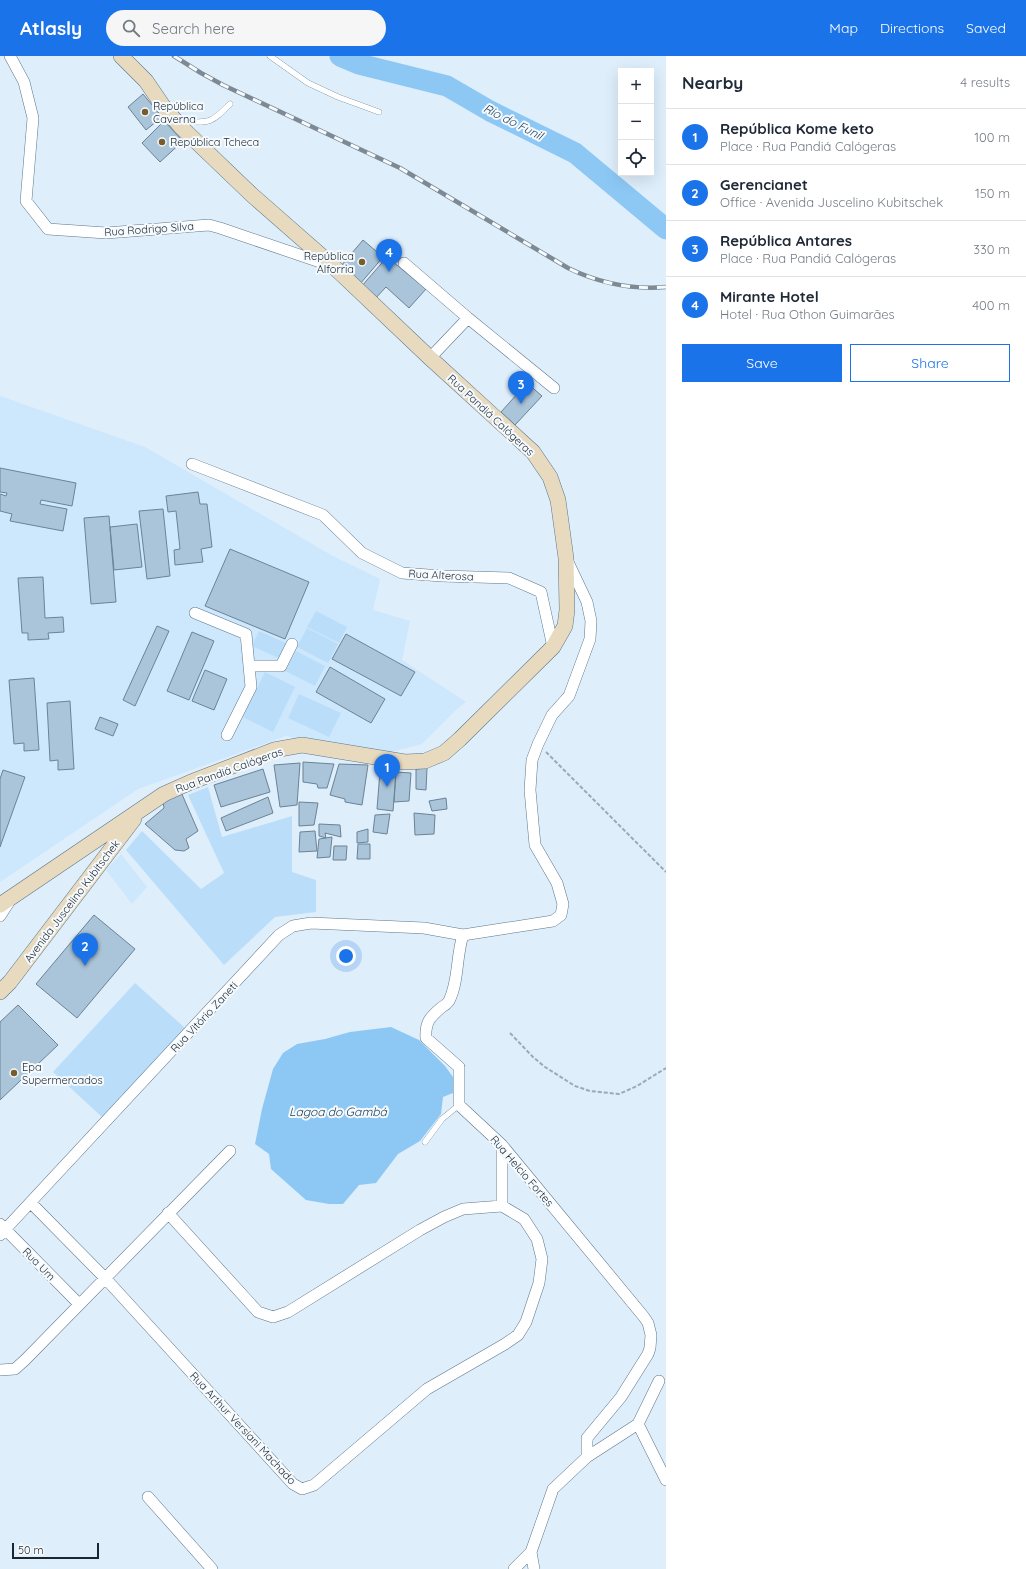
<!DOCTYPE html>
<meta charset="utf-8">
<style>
body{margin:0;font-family:Quicksand,sans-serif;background:#f6f6f7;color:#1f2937}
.controls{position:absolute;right:12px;top:12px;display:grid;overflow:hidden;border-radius:0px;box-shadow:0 4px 16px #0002}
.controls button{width:36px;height:36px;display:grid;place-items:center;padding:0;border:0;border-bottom:1px solid #e0e1e3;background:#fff;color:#1f2937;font:20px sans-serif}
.scale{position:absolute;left:12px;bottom:10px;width:87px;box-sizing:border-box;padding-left:4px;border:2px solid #1c262e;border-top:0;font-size:11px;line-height:14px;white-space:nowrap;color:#1c262e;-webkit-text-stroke:3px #f5fafe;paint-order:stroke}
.you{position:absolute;left:346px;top:900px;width:14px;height:14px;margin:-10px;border:3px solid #fff;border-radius:50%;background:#1a73e8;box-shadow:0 0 0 6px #1a73e833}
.badge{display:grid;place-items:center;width:26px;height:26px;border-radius:50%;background:#1a73e8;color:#fff;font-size:13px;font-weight:700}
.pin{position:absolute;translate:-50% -33px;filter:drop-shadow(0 1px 2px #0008)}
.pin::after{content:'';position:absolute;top:21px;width:14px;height:12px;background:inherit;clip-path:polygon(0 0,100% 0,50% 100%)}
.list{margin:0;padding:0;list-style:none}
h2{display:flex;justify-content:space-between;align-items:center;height:52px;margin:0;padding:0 16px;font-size:17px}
h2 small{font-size:13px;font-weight:400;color:#747a83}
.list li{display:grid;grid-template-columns:26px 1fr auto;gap:12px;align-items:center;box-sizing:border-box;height:56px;padding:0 16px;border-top:1px solid #e0e1e3}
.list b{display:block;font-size:15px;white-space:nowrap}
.list p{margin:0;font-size:13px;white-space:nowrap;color:#747a83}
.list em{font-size:13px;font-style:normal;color:#747a83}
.actions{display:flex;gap:8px;padding:12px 16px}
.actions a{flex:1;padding:9px 0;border:1px solid #1a73e8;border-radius:0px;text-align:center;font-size:14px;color:#1a73e8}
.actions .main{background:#1a73e8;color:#fff}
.icon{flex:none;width:22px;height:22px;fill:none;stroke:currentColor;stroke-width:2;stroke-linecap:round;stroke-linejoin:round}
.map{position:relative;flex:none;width:666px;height:1513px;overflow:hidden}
header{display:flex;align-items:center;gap:24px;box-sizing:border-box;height:56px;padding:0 20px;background:#1a73e8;color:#fff}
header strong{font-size:19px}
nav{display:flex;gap:22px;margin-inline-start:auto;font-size:14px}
.search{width:280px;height:36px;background:#f6f6f7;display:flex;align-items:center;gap:10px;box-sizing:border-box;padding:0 14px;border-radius:22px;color:#747a83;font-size:15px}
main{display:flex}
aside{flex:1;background:#fff}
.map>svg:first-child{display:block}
.built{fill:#cde7fd}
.green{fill:#badefa}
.water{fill:#8dc8f5}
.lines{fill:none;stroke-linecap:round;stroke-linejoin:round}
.river{stroke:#8dc8f5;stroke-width:21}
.building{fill:#aac4d9;stroke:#6a8396}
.lane-casing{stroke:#5e7689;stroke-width:6}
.street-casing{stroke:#5e7689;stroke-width:12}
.secondary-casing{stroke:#5e7689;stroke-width:16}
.path{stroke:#9caab5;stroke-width:2;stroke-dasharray:4 2;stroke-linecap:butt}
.lane{stroke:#fff;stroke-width:5.5}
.street{stroke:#fff;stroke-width:11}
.secondary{stroke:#e7dabf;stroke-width:15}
.rail-casing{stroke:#7d8994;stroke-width:4.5}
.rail{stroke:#f5fafe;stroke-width:3;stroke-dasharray:9;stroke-linecap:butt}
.poi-dot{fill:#755d2e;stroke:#f5fafe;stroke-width:1.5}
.labels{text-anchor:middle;stroke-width:4;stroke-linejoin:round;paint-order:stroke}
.poi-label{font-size:11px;fill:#1c262e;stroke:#f5fafe;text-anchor:start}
.street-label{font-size:11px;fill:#1c262e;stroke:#f5fafe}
.water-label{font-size:12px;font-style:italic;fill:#183950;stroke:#f5fafe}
</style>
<header>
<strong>Atlasly</strong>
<div class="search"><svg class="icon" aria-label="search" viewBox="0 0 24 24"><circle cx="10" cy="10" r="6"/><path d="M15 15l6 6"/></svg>Search here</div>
<nav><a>Map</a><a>Directions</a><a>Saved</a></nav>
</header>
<main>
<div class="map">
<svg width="666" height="1513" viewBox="0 0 666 1513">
<rect width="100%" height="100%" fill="#deeefb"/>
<path class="built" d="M0 340 145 391 331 499 380 523 373 554 410 565 402 604 466 646 457 653 422 688 379 699 286 680 138 733 0 826Z
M121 798 147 831 132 848 106 814Z"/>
<path class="green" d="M316 555 347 571 339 587 307 571Z
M307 572 338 588 328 607 297 591Z
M259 575 288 588 281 603 252 590Z
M296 595 325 610 315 630 285 615Z
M265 616 295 631 273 676 243 661Z
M299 638 341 657 329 681 288 662Z
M208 731 222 781 292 760V816L316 824V856L275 861 224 909 126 794 142 775 201 833 224 817 188 739Z
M135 927 185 972 102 1061 53 1016Z"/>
<path class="water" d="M391 971 419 984 445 1010 453 1021V1037L443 1041 441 1058 420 1085 398 1098 376 1127 359 1129 343 1148H329L306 1144 271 1113 269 1098 255 1088 262 1053 273 1013 283 997 297 988 325 983 350 976Z"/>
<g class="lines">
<path class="river" d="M340 0 359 8 447 30 490 55 575 97 666 173"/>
</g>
<path class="building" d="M143 38 162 61 146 74 128 51Z
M164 65 183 85 160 106 142 87Z
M363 184 383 201 360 228 340 211Z
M387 201 426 233 409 252 386 231 374 244 361 231Z
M527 327 542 340 515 369 501 356Z
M0 412 76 427 72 450 41 444 40 448 67 453 63 475 10 465 12 458 0 455V438L6 440 7 437 0 436Z
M198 436 200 448H207L212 491 201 493 203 506 175 509 174 494 180 493 176 455 168 456 166 440Z
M163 453 170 520 147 523 139 455Z
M109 460 116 546 91 548 84 462Z
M137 468 142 511 114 514 110 471Z
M230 493 309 526 285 583 205 550Z
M43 521 45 562 63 561 64 576 48 577 49 583 28 584V577H22L18 522Z
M157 570 169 575 135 650 123 644Z
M192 576 214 585 189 644 167 635Z
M346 578 415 616 401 640 332 603Z
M330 611 385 643 371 667 316 636Z
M205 614 227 623 214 654 192 645Z
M34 622 39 694 24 695V687L14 688 9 624Z
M70 645 74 713 58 714V704L50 705 47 647Z
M100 661 118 668 113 680 95 673Z
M303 706 334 708 327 732H318L317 728 303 726Z
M300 707 297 749 280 751 274 709Z
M339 708 368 709 362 749 345 746V743L330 739Z
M427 712 426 734 416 733V713Z
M263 713 270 736 221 751 214 729Z
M3 714 25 721 0 791V723Z
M380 715 396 716 393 755 377 753Z
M396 716 411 717 409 745 394 746Z
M181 736 198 775 186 783 189 792 184 795 175 794 145 768 164 752 163 746Z
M268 741 273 757 226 775 221 762Z
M446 742 447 753 432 755 429 745Z
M299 746 318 747 314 769 299 770Z
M414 757 435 759 434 778 415 779Z
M390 758 387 778 373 776 375 759Z
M319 768 340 769 341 781 325 777 326 782 319 780Z
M368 773V786L357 787V776Z
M315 775 317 795 299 796 300 776Z
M332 781 330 801 317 802 319 783Z
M358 788H370V803H357Z
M334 790H347L346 804H333Z
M94 859 135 893 77 962 36 928Z
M18 949 58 989 0 1044V966Z"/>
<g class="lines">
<defs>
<path id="lane" d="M270 0 308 27 338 41 379 56
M181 68 184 65C210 68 212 66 230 48
M425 1086 442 1063 459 1049"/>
<path id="street" d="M10 0 24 26 33 62 26 145 48 173 106 177 209 169 220 172 329 209
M404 207 468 262 554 332
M430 302 468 262
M192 408 323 459 362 497 402 517 442 520 509 522 541 536 553 591
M195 557 246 578 251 631 227 679
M249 610H281L292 588
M0 860 11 843
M31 1147 106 1223 293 1428 302 1433 314 1429 427 1333 505 1288 518 1279 526 1266 539 1227 542 1203 537 1183 524 1163 502 1150 463 1153 444 1161 420 1174 288 1256 273 1261 258 1256 168 1157
M502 1150V1089
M0 1168 79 1248
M0 1179 279 879 293 870 311 867 424 872 463 879
M0 1314 15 1313 25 1304 230 1095
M638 1368 666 1424
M587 1401 638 1368 659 1325
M148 1441 212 1513
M514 1513 531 1496
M534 1513 531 1496 553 1433 587 1401V1382L621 1341 648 1298 650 1292 651 1279 648 1267 644 1261 502 1089 459 1049V1011L426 982C425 966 430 961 442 951 444 950 447 948 449 945 459 925 456 900 463 879L553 865 561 859 563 848 557 827 535 789 530 734 532 704 538 688 552 659 569 640 590 583 591 565 587 546 568 506"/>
<path id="secondary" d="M0 849 164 738 191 726 274 694 302 689 405 706 425 705 444 697 460 683 553 591 565 570 567 554 566 502 558 444 550 421 533 396 430 302 333 210 252 139 180 70 163 50 146 25 121 0
M0 936 10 926 134 763"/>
</defs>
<use href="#lane" class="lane-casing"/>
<use href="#street" class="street-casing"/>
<use href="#secondary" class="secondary-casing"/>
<path class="path" d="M546 696 666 816
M510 977 533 1001 545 1011 575 1030 590 1035 619 1038 637 1030 666 1012"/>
<use href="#lane" class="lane"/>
<use href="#street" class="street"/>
<use href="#secondary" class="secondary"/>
<defs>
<path id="rail" d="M174 0 201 17 223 29 400 112 568 212C599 227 631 234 666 231"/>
</defs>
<use href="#rail" class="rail-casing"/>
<use href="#rail" class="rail"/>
</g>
<g class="poi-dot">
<circle cx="145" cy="56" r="4"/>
<circle cx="162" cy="86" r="4"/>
<circle cx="362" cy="206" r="4"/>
<circle cx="14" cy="1017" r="4"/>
</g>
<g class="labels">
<g class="poi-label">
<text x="153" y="54">República<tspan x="153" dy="13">Caverna</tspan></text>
<text x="170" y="90">República Tcheca</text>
<text x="354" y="204" text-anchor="end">República<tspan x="354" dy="13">Alforria</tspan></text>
<text x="22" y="1015">Epa<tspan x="22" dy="13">Supermercados</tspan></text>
</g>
<g class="street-label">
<text transform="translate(149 173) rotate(-4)" y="4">Rua Rodrigo Silva</text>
<text transform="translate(491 359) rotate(43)" y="4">Rua Pandiá Calógeras</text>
<text transform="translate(441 519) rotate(3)" y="4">Rua Alterosa</text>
<text transform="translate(229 714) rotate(-20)" y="4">Rua Pandiá Calógeras</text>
<text transform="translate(72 845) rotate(-53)" y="4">Avenida Juscelino Kubitschek</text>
<text transform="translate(204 961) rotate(-47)" y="4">Rua Vitório Zaneti</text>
<text transform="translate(522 1115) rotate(49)" y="4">Rua Helcio Fortes</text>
<text transform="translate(39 1208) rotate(45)" y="4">Rua Um</text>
<text transform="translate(243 1372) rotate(47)" y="4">Rua Arthur Versiani Machado</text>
</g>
<g class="water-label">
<text transform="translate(513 66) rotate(27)" y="4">Rio do Funil</text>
<text x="338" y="1060">Lagoa do Gambá</text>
</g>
</g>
</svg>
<div class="controls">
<button>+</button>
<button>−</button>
<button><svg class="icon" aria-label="locate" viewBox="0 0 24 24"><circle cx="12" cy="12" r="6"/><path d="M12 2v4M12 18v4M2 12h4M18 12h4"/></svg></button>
</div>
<div class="scale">50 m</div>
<div class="you"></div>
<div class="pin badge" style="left:387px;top:731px">1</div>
<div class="pin badge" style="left:85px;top:910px">2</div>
<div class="pin badge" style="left:521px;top:348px">3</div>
<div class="pin badge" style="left:389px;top:216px">4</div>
</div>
<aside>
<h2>Nearby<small>4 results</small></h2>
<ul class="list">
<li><span class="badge">1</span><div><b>República Kome keto</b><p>Place · Rua Pandiá Calógeras</p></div><em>100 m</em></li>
<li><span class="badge">2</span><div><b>Gerencianet</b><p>Office · Avenida Juscelino Kubitschek</p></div><em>150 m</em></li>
<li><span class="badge">3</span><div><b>República Antares</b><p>Place · Rua Pandiá Calógeras</p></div><em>330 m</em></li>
<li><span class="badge">4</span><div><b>Mirante Hotel</b><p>Hotel · Rua Othon Guimarães</p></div><em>400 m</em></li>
</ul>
<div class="actions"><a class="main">Save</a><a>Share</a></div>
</aside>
</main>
